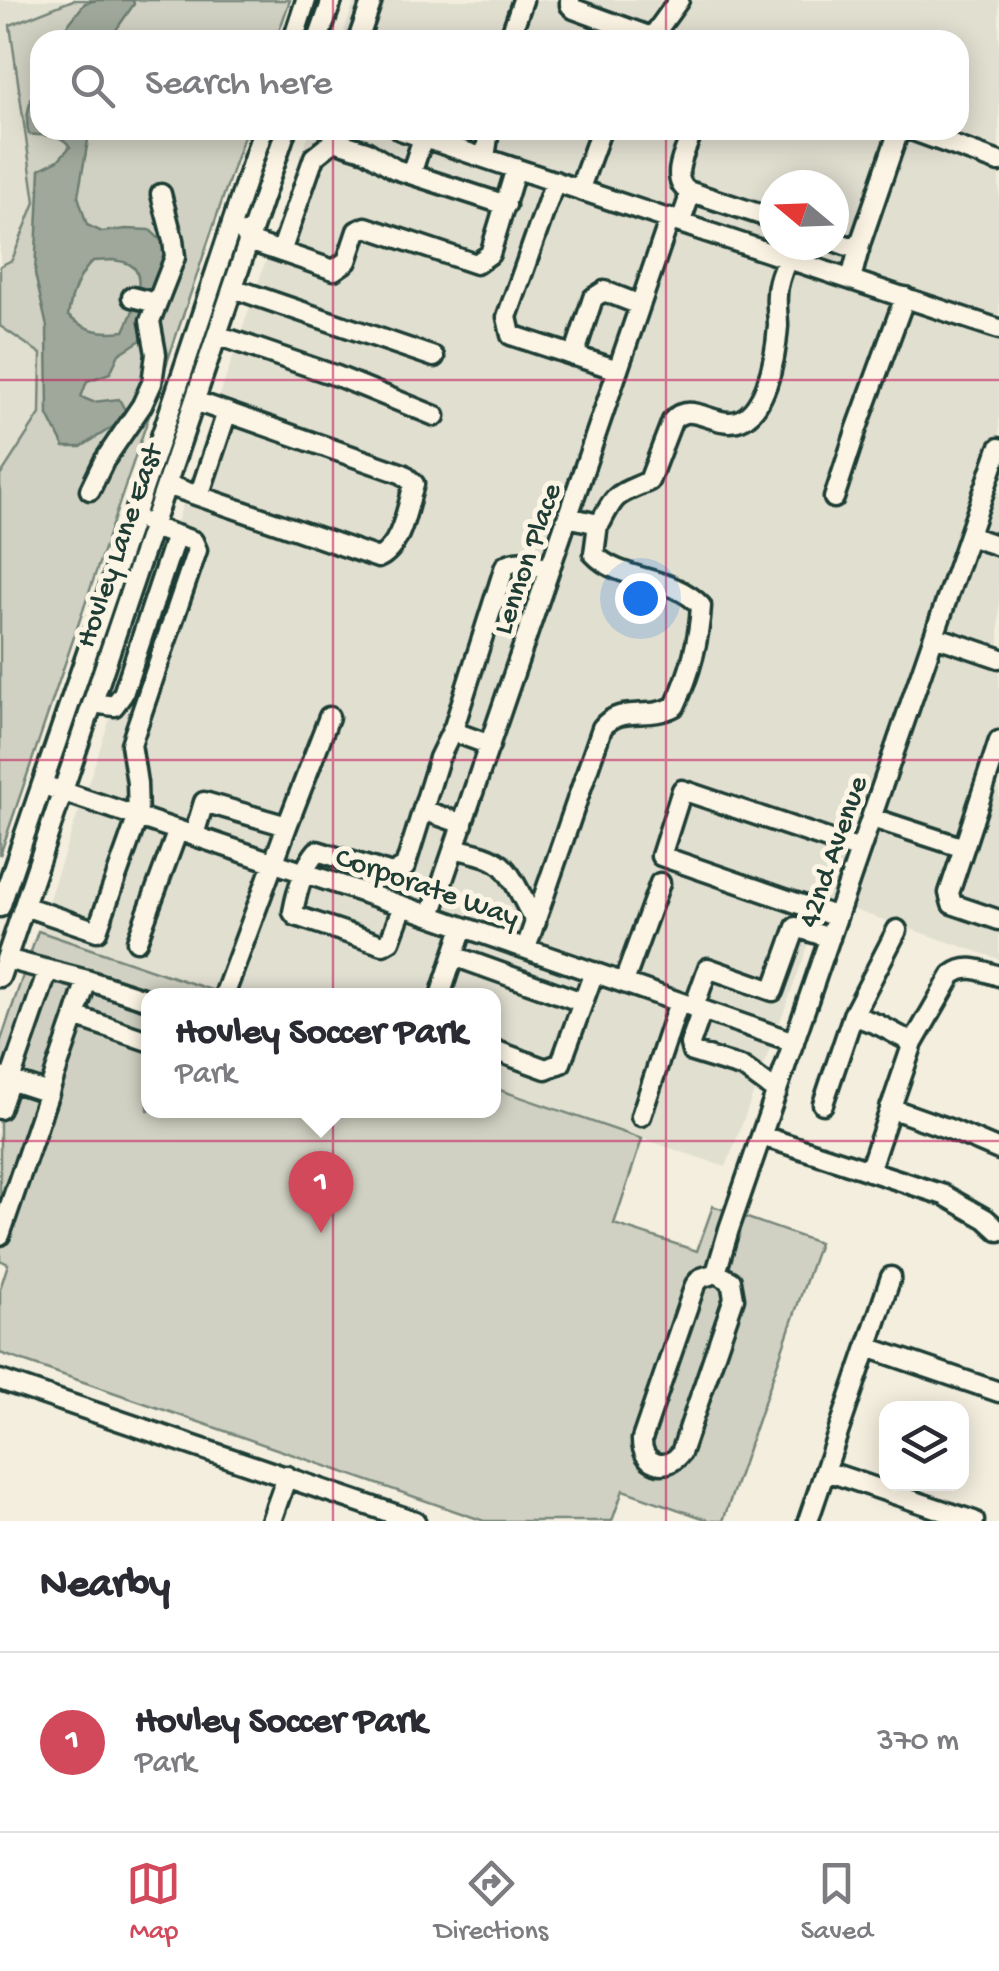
<!DOCTYPE html>
<style>
body{margin:0;font-family:"Gochi Hand",sans-serif;background:#f2f2f3;color:#2b2b33}
.controls{position:absolute;right:30px;bottom:30px;display:grid;overflow:hidden;border-radius:20px;box-shadow:0 5px 25px #0003}
.controls button{width:90px;height:90px;display:grid;place-items:center;padding:0;border:0;border-bottom:2px solid #e1e1e2;background:#fff;color:#2b2b33;font:50px sans-serif}
.compass{position:absolute;left:759px;top:170px;width:90px;height:90px;border-radius:50%;background:#fff;box-shadow:0 5px 25px #0003;rotate:289deg}
.you{position:absolute;left:640px;top:598px;width:35px;height:35px;margin:-25px;border:8px solid #fff;border-radius:50%;background:#1a73e8;box-shadow:0 0 0 15px #1a73e833}
.badge{display:grid;place-items:center;width:65px;height:65px;border-radius:50%;background:#d1495b;color:#fff;font-size:32px;font-weight:700}
.pin{position:absolute;translate:-50% -82px;filter:drop-shadow(0 2px 5px #0008)}
.pin::after{content:'';position:absolute;top:52px;width:35px;height:30px;background:inherit;clip-path:polygon(0 0,100% 0,50% 100%)}
.popup{position:absolute;left:141px;top:988px;width:360px;height:130px;box-sizing:border-box;display:grid;place-content:center;border-radius:20px;background:#fff;filter:drop-shadow(0 2px 8px #0005);font-size:32px;white-space:nowrap;color:#7c7c81}
.popup b{font-size:38px;color:#2b2b33}
.popup::after{content:'';position:absolute;left:50%;top:100%;margin-left:-20px;border:20px solid transparent;border-top-color:#fff}
.list{margin:0;padding:0;list-style:none}
h2{display:flex;justify-content:space-between;align-items:center;height:130px;margin:0;padding:0 40px;font-size:42px}
h2 small{font-size:32px;font-weight:400;color:#7c7c81}
.list li{display:grid;grid-template-columns:65px 1fr auto;gap:30px;align-items:center;box-sizing:border-box;height:180px;padding:0 40px;border-top:2px solid #e1e1e2}
.list b{display:block;font-size:38px;white-space:nowrap}
.list p{margin:0;font-size:32px;white-space:nowrap;color:#7c7c81}
.list em{font-size:32px;font-style:normal;color:#7c7c81}
.icon{flex:none;width:55px;height:55px;fill:none;stroke:currentColor;stroke-width:2;stroke-linecap:round;stroke-linejoin:round}
.map{position:relative;flex:none;width:999px;height:1521px;overflow:hidden}
.search{position:absolute;background:#fff;box-shadow:0 5px 25px #0003;left:30px;right:30px;top:30px;height:110px;display:flex;align-items:center;gap:25px;box-sizing:border-box;padding:0 35px;border-radius:30px;color:#7c7c81;font-size:38px}
.sheet{height:310px;background:#fff}
nav{display:flex;justify-content:space-around;align-items:center;box-sizing:border-box;height:140px;border-top:2px solid #e1e1e2;background:#fff;font-size:28px;color:#7c7c81}
nav a{display:grid;justify-items:center;gap:5px}
nav .on{color:#d1495b}
.map>svg:first-child{display:block}
.built{fill:#e1dfd0;fill-rule:evenodd}
.green{fill:#d0d1c2;stroke:#78877b;stroke-width:2.5}
.water{fill:#a0a89b;stroke:#6c7d72;stroke-width:2.5;fill-rule:evenodd}
.lines{fill:none;stroke-linecap:round;stroke-linejoin:round}
.minor-casing{stroke:#1f3d34;stroke-width:25}
.minor{stroke:#fcf5e5;stroke-width:18}
.grid{fill:none;stroke:#c2185b;stroke-width:2.5;stroke-opacity:0.55}
.labels{text-anchor:middle;stroke-width:10;stroke-linejoin:round;paint-order:stroke}
.street-label{font-size:30px;fill:#1f3d34;stroke:#fcf5e5}
</style>
<div class="map">
<svg width="999" height="1521" viewBox="0 0 999 1521">
<rect width="100%" height="100%" fill="#f3eede"/>
<filter id="ink" filterUnits="userSpaceOnUse"><feTurbulence type="fractalNoise" baseFrequency=".01" numOctaves="2"/><feDisplacementMap in="SourceGraphic" scale="20" xChannelSelector="R" yChannelSelector="G"/><feConvolveMatrix kernelMatrix="1 2 1 2 8 2 1 2 1" color-interpolation-filters="sRGB"/></filter>
<g filter="url(#ink)">
<path class="built" d="M0 0H73L10 26 35 202 12 260 0 266Z
M355 0H999V959L825 900 726 1167 494 1088V996L226 995 38 931 310 130H959V40H341ZM774 185H834V245H774Z
M0 326 41 354 40 414 0 476Z"/>
<path class="green" d="M73 0H290L276 40H40V130H246L0 855V476L40 414 41 354 0 326V266L12 260 35 202 10 25Z
M38 931 226 995 148 996V1110H494V1088L642 1139 614 1224 697 1251 713 1206 819 1243 723 1521H711L623 1490 612 1521H484L0 1353V1289L8 1264 0 1260V1043Z"/>
<path class="water" d="M97 0H133L134 4 109 40H56L85 3Z
M40 75V130H68L89 135 78 196 87 225 102 232 126 229 150 230 165 244C168 269 162 269 152 291 146 307 143 323 141 340L119 354 110 373 87 381 81 397 93 402 119 399 125 410 117 424 81 447H64L48 415 47 327 35 274 40 169 58 160 70 147C61 132 43 137 29 134 23 116 33 92 40 75ZM113 260C118 261 124 261 129 264 150 274 131 317 124 331 100 334 87 331 68 316 71 296 78 275 93 261Z"/>
<g class="lines">
<defs>
<path id="minor" d="M570 0V5L574 9 651 37
M293 40 306 0
M318 40 332 0
M358 40 372 0
M509 40 523 0
M650 40 679 0
M400 130 999 329
M911 130 999 162
M485 158 489 130
M411 174 423 138
M555 181 507 317 511 335 618 370
M580 188 601 130
M688 191 774 219
M681 221 688 201V191C668 178 687 148 693 130
M244 233 249 241 334 270 347 261 357 231 366 227 476 264 490 254 516 168
M834 241 859 250
M281 252 314 157 334 141 366 151 395 169 506 205
M851 279 861 241 897 136 901 130
M233 288 434 357
M132 297 156 303
M217 335 337 376 435 416
M574 356 593 298 604 291 640 305
M167 485 378 558C402 547 407 507 414 484L403 474 195 401
M90 490 104 461 142 405 152 383 156 354 150 321 175 257 173 240 161 194
M199 496 227 412
M834 498 857 428 905 297
M568 517 598 524 601 522C617 490 619 495 649 481L672 421C688 402 709 422 729 422 766 423 776 354 778 326 778 316 776 305 777 295 777 282 783 269 788 257
M969 536 999 546
M934 636 999 658
M93 703 114 706 123 694 176 535
M490 745 457 733 454 727 505 566C520 556 535 565 549 570
M52 788 403 906 794 1042
M423 810 463 824
M872 818 964 848 949 893 952 904 999 920
M287 826 329 717
M194 835 204 802 287 826 224 996
M454 848C469 852 490 855 501 865 516 878 524 905 536 922
M964 848 999 741
M24 906 97 931 138 816 137 783 131 744 197 550 193 541 152 527 147 522
M403 906 390 941 383 945 296 916 293 912C297 891 304 866 317 851L392 874 405 867 439 758 454 727
M0 907 165 425 263 130
M431 915 670 218
M837 917 661 856 682 790 860 850
M137 941 178 830
M526 948 602 728C620 704 649 721 675 706 690 674 699 641 701 606 673 575 620 582 594 554L598 524
M454 956 582 1002
M6 959 48 970
M0 977 286 130
M624 982 660 883
M440 996 463 927
M694 1007 708 968 773 991 796 927 830 938
M702 1010 690 1044 692 1052 744 1068 777 1092
M853 1015 879 1025 913 1043
M75 1016 87 980
M494 1050 546 1069 561 1063 594 972
M0 1077 49 1093
M823 1104 853 1015 897 930
M890 1108 952 1130 999 1150
M0 1109 48 970 87 980 148 1000
M641 1116 679 1002
M762 1136 944 1195 986 1219 999 1231
M869 1171 913 1043 952 975C967 963 982 971 999 976
M0 1235 75 1016 148 1041
M716 1273 729 1229 999 448
M716 1273 731 1281 734 1298 681 1453C666 1473 641 1464 642 1439L695 1285 701 1278Z
M867 1347 999 1392
M0 1380 415 1521
M826 1471 974 1521
M271 1521 287 1476
M808 1521 891 1277"/>
</defs>
<use href="#minor" class="minor-casing"/>
<use href="#minor" class="minor"/>
</g>
</g>
<path class="grid" d="M333 0V40M666 0V40M333 130V1521M666 130V1521M0 380H999M0 760H999M0 1141H999"/>
<g class="labels">
<g class="street-label">
<text transform="translate(117 545) rotate(-71)" y="10">Hovley Lane East</text>
<text transform="translate(525 558) rotate(-71)" y="10">Lennon Place</text>
<text transform="translate(831 851) rotate(-71)" y="10">42nd Avenue</text>
<text transform="translate(428 885) rotate(19)" y="10">Corporate Way</text>
</g>
</g>
</svg>
<div class="controls">
<button><svg class="icon" aria-label="layers" viewBox="0 0 24 24"><path d="M12 4l9 5-9 5-9-5zM3 14l9 5 9-5"/></svg></button>
</div>
<svg class="compass" viewBox="-18 -18 36 36"><path d="M0-13l5 13h-10z" fill="#e53935"/><path d="M0 13l5-13h-10z" fill="#7c7c81"/></svg>
<div class="you"></div>
<div class="pin badge" style="left:321px;top:1233px">1</div>
<div class="popup"><b>Hovley Soccer Park</b>Park</div>
<div class="search"><svg class="icon" aria-label="search" viewBox="0 0 24 24"><circle cx="10" cy="10" r="6"/><path d="M15 15l6 6"/></svg>Search here</div>
</div>
<section class="sheet">
<h2>Nearby<small></small></h2>
<ul class="list">
<li><span class="badge">1</span><div><b>Hovley Soccer Park</b><p>Park</p></div><em>370 m</em></li>
</ul>
</section>
<nav>
<a class="on"><svg class="icon" aria-label="map" viewBox="0 0 24 24"><path d="M3 6l6-2 6 2 6-2v14l-6 2-6-2-6 2zM9 4v14M15 6v14"/></svg>Map</a>
<a><svg class="icon" aria-label="directions" viewBox="0 0 24 24"><path d="M12 3l9 9-9 9-9-9zM9 14v-3h6M13 9l2 2-2 2"/></svg>Directions</a>
<a><svg class="icon" aria-label="saved" viewBox="0 0 24 24"><path d="M7 4h10v16l-5-4-5 4z"/></svg>Saved</a>
</nav>
